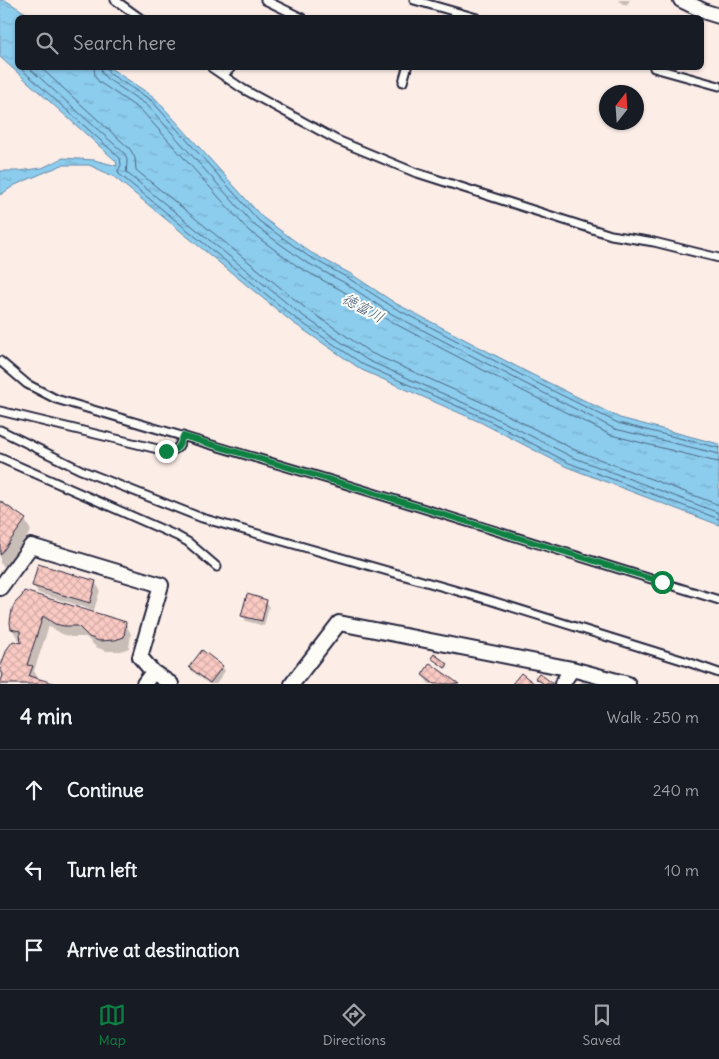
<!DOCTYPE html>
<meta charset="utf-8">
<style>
body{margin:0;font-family:Delius,"Klee One",sans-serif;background:#20242c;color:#f1f3f6}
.compass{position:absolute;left:599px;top:85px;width:45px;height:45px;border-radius:50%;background:#171b24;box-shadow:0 1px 4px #0004;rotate:17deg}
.stop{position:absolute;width:15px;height:15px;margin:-11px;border:4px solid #0b8043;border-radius:50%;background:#fff}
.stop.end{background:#0b8043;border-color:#fff;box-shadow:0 1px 5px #0008}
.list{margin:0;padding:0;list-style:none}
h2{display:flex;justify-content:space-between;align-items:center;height:65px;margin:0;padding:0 20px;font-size:21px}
h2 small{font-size:16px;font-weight:400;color:#9ea1a6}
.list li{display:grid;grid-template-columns:32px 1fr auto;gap:15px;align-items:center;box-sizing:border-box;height:80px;padding:0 20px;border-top:1px solid #363941}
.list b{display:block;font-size:19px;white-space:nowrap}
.list em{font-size:16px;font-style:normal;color:#9ea1a6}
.icon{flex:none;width:28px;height:28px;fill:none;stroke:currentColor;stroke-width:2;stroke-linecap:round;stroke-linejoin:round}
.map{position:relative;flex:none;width:719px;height:684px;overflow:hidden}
.search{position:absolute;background:#171b24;box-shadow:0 1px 4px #0004;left:15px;right:15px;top:15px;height:55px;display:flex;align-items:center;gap:12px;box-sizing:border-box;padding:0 18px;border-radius:8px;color:#9ea1a6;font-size:19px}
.sheet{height:305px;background:#171b24}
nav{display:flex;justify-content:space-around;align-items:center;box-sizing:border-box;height:70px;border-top:1px solid #363941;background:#171b24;font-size:14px;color:#9ea1a6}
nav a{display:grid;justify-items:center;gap:2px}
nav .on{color:#0b8043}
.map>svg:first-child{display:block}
.water{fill:url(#water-ripples);stroke:#6288a6}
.shadow{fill:#0003}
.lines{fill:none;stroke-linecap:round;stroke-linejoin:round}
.shore{stroke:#4c6682;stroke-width:1}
.building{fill:url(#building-cross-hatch);stroke:#22223b}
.lane-casing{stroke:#22223b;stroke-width:11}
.street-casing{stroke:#22223b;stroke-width:18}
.lane{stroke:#fdfcf7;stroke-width:7}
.street{stroke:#fdfcf7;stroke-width:14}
.route{stroke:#0b8043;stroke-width:6}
.labels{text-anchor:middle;stroke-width:4;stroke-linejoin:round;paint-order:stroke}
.water-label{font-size:15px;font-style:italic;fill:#475e79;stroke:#fdfcf7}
</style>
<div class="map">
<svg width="719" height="684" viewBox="0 0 719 684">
<defs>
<pattern id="water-ripples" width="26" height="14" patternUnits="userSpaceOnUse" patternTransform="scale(1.25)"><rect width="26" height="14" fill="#8ccced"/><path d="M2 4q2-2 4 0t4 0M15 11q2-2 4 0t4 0" fill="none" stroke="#78afcc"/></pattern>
<pattern id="building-cross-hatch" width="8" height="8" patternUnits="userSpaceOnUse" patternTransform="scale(1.25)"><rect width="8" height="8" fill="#facac3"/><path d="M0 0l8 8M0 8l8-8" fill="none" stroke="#d6ada8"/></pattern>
</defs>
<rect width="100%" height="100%" fill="#fcede7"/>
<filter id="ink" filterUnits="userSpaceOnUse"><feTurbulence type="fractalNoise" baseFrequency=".02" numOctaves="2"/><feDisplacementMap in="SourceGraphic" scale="10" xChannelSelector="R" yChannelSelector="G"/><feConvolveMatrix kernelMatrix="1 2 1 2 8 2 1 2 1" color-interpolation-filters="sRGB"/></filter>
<g filter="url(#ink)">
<path class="water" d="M0 0H5L32 17 18 18V68H110L154 97 262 217 310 252 351 274 395 303 529 373 620 418 719 444V525L567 467 480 422 362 370 292 322 113 176 89 165H62L15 185 0 195V171H19L42 168 63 158 94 160 117 166 116 161 0 57Z"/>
<path class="shadow" d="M618 0H630L626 6Z
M0 502 25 520 31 531 5 567 0 563Z
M95 582 100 590 94 610 38 593 33 585Z
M266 601 269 606 264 626 246 621 243 616Z
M13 611 125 623 131 634 129 648 121 651H106L96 647 86 637H71L62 634 49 626 34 671 38 678 37 680 52 684H2L23 645 22 640 18 639 12 629Z
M432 658 447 665 448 667 446 669Z
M222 666 225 671 216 684H209L193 672 190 667Z
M423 675 457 684H429Z
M583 680 589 684H580Z"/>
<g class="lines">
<path class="shore" d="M20 68 120 158 121 165 118 171 119 174 295 318 364 365 482 417 569 463 719 519
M29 68 124 153C130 161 125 165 127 173L299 313 367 360 484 412 572 457 719 513
M41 68 130 149 135 158 136 170 304 307 371 353 488 405 575 450 719 505
M94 68 95 76 99 82 142 111 249 231 300 268 341 290 386 319 521 390 611 435 713 461 719 462
M101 68 102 73 106 78 147 105 254 225 304 261 345 283 390 313 524 383 615 429 719 454
M108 68V71L110 74 151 100 259 221 308 256 348 278 393 307 527 378 618 423 719 448"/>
</g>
<path class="building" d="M0 501 26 519 0 555Z
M38 564 96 581 90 603 32 586Z
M24 591 126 622 124 637 115 640 99 641 89 637 78 626H64L55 624 43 616 27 665 33 666 29 676 57 684H0L3 675 0 668 7 649 13 641 21 643 20 631 11 629 10 622 12 610 15 603 22 596Z
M247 594 267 600 262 621 241 616Z
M202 650 223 666 210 683 189 667Z
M434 654 448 664 445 668 431 658Z
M430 663 459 684H434L422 675Z
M521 673 535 684H512Z
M539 673 552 683V684H544L535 678Z"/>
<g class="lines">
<defs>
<path id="lane" d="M115 0 140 18
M265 0 302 18
M414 0 477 18
M212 68 243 89 337 140 414 172 611 235 654 242 719 258
M654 68 719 86
M223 75 231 68
M403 82 407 68
M0 361 27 384 56 399 341 483 719 600
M0 411 166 451C178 451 179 447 183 436
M0 430 81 470 202 518 489 600 685 661 719 673
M0 458 177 536 188 542 217 567"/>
<path id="street" d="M681 0 706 12 719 16
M0 588 31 546 161 585 140 657 153 672 171 684
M144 684 153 672
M292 684 339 623 572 669 628 684
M562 684 572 669"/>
</defs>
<use href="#lane" class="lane-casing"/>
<use href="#street" class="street-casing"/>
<use href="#lane" class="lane"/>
<use href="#street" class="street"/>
</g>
</g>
<g class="lines" filter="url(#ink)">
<path class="route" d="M166 451C178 451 179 447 183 436L341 483 662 582"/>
</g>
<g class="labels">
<g class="water-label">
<text transform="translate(363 308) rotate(29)" y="5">徳富川</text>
</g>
</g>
</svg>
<svg class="compass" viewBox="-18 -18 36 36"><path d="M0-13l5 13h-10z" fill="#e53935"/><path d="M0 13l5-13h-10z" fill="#9ea1a6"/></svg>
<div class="stop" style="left:662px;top:582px"></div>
<div class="stop end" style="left:166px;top:451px"></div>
<div class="search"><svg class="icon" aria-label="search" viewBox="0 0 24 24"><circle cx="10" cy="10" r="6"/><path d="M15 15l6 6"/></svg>Search here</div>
</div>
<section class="sheet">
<h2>4 min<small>Walk · 250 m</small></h2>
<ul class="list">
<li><svg class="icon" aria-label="ahead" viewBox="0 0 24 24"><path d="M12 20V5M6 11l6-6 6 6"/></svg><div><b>Continue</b></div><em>240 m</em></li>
<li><svg class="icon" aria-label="left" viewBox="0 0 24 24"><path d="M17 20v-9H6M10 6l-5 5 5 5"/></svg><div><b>Turn left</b></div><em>10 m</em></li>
<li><svg class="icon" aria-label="arrive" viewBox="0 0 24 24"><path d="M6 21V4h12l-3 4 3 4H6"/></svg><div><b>Arrive at destination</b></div></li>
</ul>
</section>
<nav>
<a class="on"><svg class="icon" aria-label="map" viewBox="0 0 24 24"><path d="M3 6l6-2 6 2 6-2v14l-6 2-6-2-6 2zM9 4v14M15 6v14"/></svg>Map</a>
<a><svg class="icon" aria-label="directions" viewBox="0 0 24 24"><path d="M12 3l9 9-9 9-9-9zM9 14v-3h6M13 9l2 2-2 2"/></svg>Directions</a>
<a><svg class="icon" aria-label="saved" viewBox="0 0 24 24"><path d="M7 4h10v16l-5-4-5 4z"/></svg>Saved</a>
</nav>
